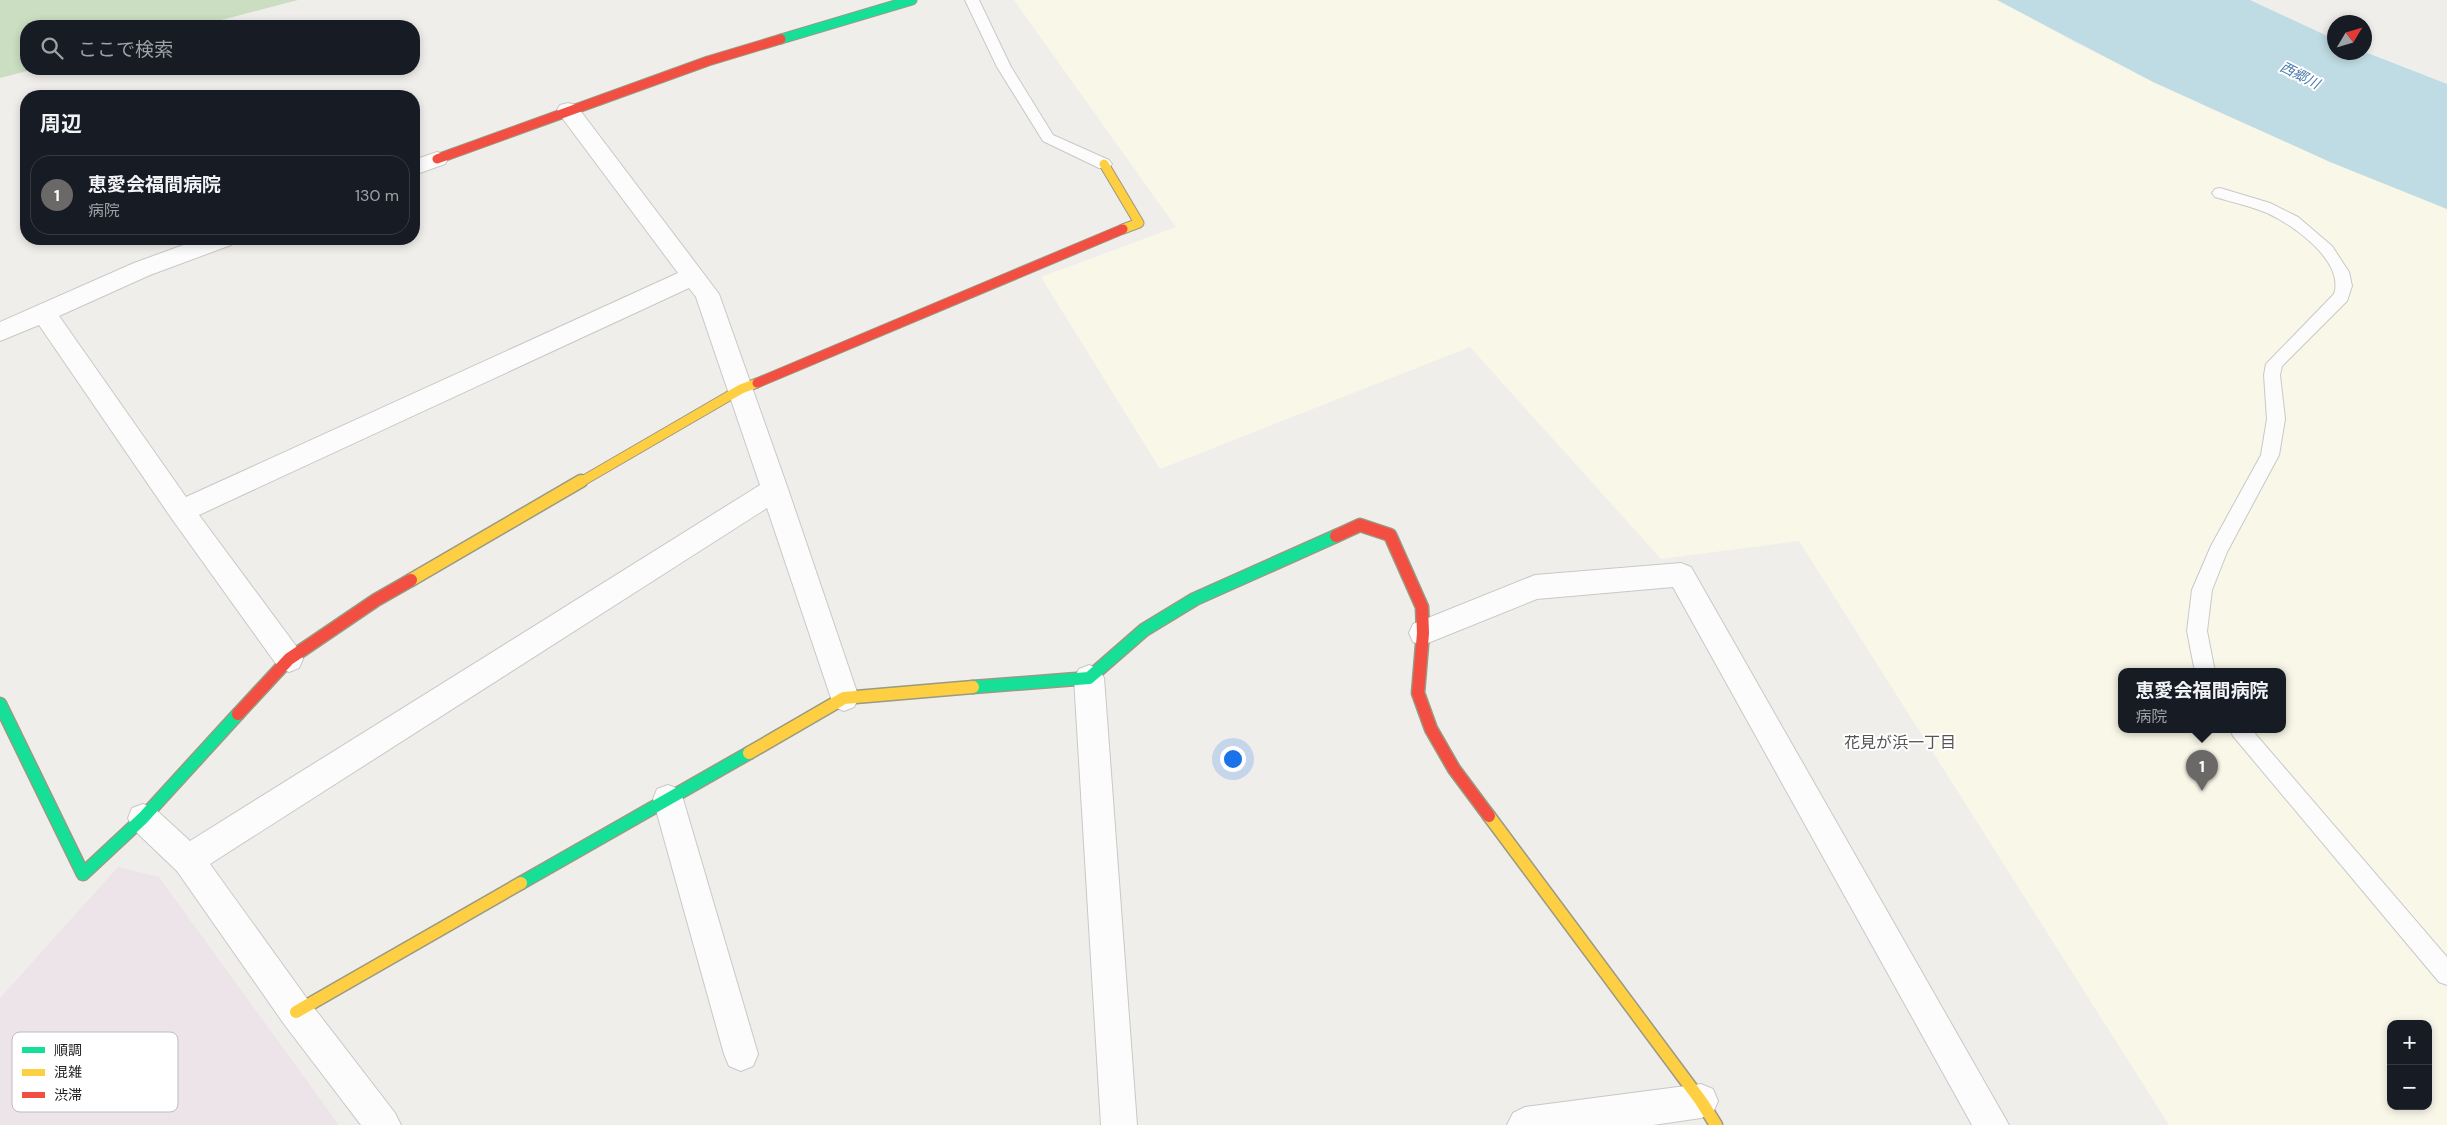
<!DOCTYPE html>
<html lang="ja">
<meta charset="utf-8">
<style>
body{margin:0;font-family:"DM Sans","Noto Sans JP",sans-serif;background:#20242c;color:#f1f3f6}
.controls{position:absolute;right:15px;bottom:15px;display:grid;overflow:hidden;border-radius:10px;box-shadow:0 2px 8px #0003}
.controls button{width:45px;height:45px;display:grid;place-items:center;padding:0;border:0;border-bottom:1px solid #363941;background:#171b24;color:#f1f3f6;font:25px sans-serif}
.compass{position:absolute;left:2327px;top:15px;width:45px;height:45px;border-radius:50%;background:#171b24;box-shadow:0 2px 8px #0003;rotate:52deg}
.you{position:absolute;left:1232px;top:758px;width:18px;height:18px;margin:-12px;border:4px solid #fff;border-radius:50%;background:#1a73e8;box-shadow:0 0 0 8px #1a73e833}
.badge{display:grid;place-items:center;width:32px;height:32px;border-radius:50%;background:#6a6968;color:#fff;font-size:16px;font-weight:700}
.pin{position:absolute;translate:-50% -41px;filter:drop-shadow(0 1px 2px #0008)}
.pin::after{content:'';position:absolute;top:26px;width:18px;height:15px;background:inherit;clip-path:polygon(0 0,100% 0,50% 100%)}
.popup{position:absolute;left:2118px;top:668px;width:168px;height:65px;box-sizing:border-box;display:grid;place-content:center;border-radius:10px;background:#171b24;filter:drop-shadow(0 1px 4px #0005);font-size:16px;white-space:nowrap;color:#9ea1a6}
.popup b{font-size:19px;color:#f1f3f6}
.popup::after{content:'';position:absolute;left:50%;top:100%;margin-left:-10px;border:10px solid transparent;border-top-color:#171b24}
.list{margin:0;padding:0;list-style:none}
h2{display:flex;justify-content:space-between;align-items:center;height:65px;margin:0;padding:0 20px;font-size:21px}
h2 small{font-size:16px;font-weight:400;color:#9ea1a6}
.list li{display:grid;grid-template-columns:32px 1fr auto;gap:15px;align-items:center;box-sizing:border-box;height:80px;margin:0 10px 10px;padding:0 10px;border:1px solid #363941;border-radius:20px}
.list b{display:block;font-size:19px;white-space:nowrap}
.list p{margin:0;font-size:16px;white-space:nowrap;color:#9ea1a6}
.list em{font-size:16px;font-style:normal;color:#9ea1a6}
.icon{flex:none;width:28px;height:28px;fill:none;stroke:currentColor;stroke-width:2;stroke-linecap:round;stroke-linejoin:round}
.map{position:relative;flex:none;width:2447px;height:1125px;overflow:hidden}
.search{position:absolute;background:#171b24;box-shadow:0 2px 8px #0003;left:20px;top:20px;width:400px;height:55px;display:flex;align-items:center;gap:12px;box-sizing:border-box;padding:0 18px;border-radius:20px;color:#9ea1a6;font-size:19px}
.panel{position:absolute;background:#171b24;box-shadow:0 2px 8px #0003;left:20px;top:90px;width:400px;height:155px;border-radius:20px}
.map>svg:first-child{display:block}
.industrial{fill:#ede4e9}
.education{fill:#f8f7e8;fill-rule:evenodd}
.forest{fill:#cbdec1}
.water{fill:#bfdbe3}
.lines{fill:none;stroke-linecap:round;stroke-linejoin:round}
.lane-casing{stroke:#c9c8c7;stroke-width:2}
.street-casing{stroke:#c9c8c7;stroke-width:2}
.fast-far1-casing{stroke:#999a82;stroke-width:11}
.fast-casing{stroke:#999a82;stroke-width:15}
.slow-far1-casing{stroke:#999a82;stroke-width:11}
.slow-casing{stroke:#999a82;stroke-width:15}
.jam-far1-casing{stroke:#999a82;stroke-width:11}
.jam-casing{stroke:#999a82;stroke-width:15}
.lane{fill:#fdfcfc;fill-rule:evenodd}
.street{fill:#fdfcfc;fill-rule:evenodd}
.fast-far1{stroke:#16e098;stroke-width:9}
.fast{stroke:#16e098;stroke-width:12}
.slow-far1{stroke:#ffcf43;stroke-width:9}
.slow{stroke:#ffcf43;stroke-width:12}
.jam-far1{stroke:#f24e42;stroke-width:9}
.jam{stroke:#f24e42;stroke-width:12}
.labels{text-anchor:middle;stroke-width:4;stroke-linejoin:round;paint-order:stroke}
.far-water-label{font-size:14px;font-style:italic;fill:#4a7aab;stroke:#fff}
.neighbourhood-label{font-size:16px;fill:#555;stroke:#fff}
.key{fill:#fff;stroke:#bdbdbd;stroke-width:1}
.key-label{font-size:14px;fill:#222}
</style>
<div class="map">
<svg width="2447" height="1125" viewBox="0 0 2447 1125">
<rect width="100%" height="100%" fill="#f0eeeb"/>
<path class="industrial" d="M118 867 159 877 339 1125H0V998Z"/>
<path class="education" d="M1014 0H1999L2074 42 2211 109 2447 209V1125H2169L1799 541 1661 559 1470 347 1160 469 1041 277 1176 227ZM2122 672H2282V730H2122ZM2391 1024H2428V1106H2391Z"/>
<path class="forest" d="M0 0H298L198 26H26V69H35L0 78Z"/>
<path class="water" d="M1997 0H2250L2334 39V52H2365L2447 84V209L2330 162 2153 82Z"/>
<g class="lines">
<defs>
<path id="lane" d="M965 0H979L1011 67 1053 135 1109 160 1112 164 1109 168H1099L1043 141 997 67Z
M2220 188 2270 203 2298 217 2332 246 2349 272 2352 286 2347 301 2282 366 2280 375 2285 419 2279 455 2227 552 2212 590 2207 631 2215 672H2195L2187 631 2192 590 2211 546 2261 455 2267 419 2264 375 2266 364 2334 294C2345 261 2293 225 2267 213 2250 206 2232 202 2215 197L2212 193 2215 189Z
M2230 730H2252L2447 957V985L2439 982 2233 736Z"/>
<path id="street" d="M568 103 576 105 719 294 788 489 859 698 854 707 844 711 834 707 767 508 210 864 308 1000 395 1113 401 1125H361L284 1024 177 871 132 828 128 818 132 808 143 804 154 808 190 841 760 485 696 297 689 288 199 515 299 650 303 659 299 668 289 672 279 668 172 519 39 325 0 341V322L134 263 200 239H234L231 245 150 275 59 316 186 497 678 273 560 115 557 110 560 105Z
M437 152 445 154 448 159 445 164 414 175V160Z
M1681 563 1691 567 2009 1125H1972L1673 587 1537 599 1423 645 1413 642 1409 633 1413 624 1535 575Z
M1089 665 1099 669 1104 678 1137 1125H1101L1074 678 1079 669Z
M668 785 679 789 683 799 758 1054 753 1066 741 1071 729 1066 724 1054 653 799 657 789Z
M1701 1084 1713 1089 1718 1101 1713 1113 1701 1118 1653 1125H1507L1513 1113 1525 1107Z"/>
<path id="fast-far1" d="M781 39 912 0"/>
<path id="fast" d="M973 687 1089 678 1144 630 1195 599 1336 536
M0 704 83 874 143 818 238 714
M521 883 749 753"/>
<path id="slow-far1" d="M1104 164 1139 223 1123 229
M579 483 741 389 757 383"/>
<path id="slow" d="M411 580 581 481
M749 753 844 698 973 687
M1489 816 1701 1101 1716 1125
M296 1012 521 883"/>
<path id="jam-far1" d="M437 159 708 61 781 39
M757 383 1123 229"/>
<path id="jam" d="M1336 536 1360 525 1390 535 1422 607 1423 633 1418 693 1431 729 1454 769 1489 816
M238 714 289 659 376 600 411 580"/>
</defs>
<use href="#lane" class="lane-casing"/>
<use href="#street" class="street-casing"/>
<use href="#fast-far1" class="fast-far1-casing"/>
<use href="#fast" class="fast-casing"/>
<use href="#slow-far1" class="slow-far1-casing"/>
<use href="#slow" class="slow-casing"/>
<use href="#jam-far1" class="jam-far1-casing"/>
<use href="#jam" class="jam-casing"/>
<use href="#lane" class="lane"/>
<use href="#street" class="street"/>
<use href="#fast-far1" class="fast-far1"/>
<use href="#fast" class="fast"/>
<use href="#slow-far1" class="slow-far1"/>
<use href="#slow" class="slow"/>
<use href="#jam-far1" class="jam-far1"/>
<use href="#jam" class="jam"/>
</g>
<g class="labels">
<g class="far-water-label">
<text transform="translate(2300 75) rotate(27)" y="5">西郷川</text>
</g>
<g class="neighbourhood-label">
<text x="1900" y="748">花見が浜一丁目</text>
</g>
</g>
<rect x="12" y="1032" width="166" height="80" rx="8" class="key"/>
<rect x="22" y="1047" width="23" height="6" fill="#16e098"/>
<rect x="22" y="1069" width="23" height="7" fill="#ffcf43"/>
<rect x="22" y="1092" width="23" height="6" fill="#f24e42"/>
<g class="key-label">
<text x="54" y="1055">順調</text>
<text x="54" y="1077">混雑</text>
<text x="54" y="1100">渋滞</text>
</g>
</svg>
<div class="controls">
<button>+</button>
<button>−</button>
</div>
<svg class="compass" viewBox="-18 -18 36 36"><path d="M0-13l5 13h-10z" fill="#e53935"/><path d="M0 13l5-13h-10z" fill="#9ea1a6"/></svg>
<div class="you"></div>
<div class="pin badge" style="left:2202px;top:791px">1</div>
<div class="popup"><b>恵愛会福間病院</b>病院</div>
<div class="search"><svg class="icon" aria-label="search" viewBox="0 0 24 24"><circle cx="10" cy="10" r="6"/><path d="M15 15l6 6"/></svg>ここで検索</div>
<section class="panel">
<h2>周辺<small></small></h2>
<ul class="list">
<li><span class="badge">1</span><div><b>恵愛会福間病院</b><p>病院</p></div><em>130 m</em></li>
</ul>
</section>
</div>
